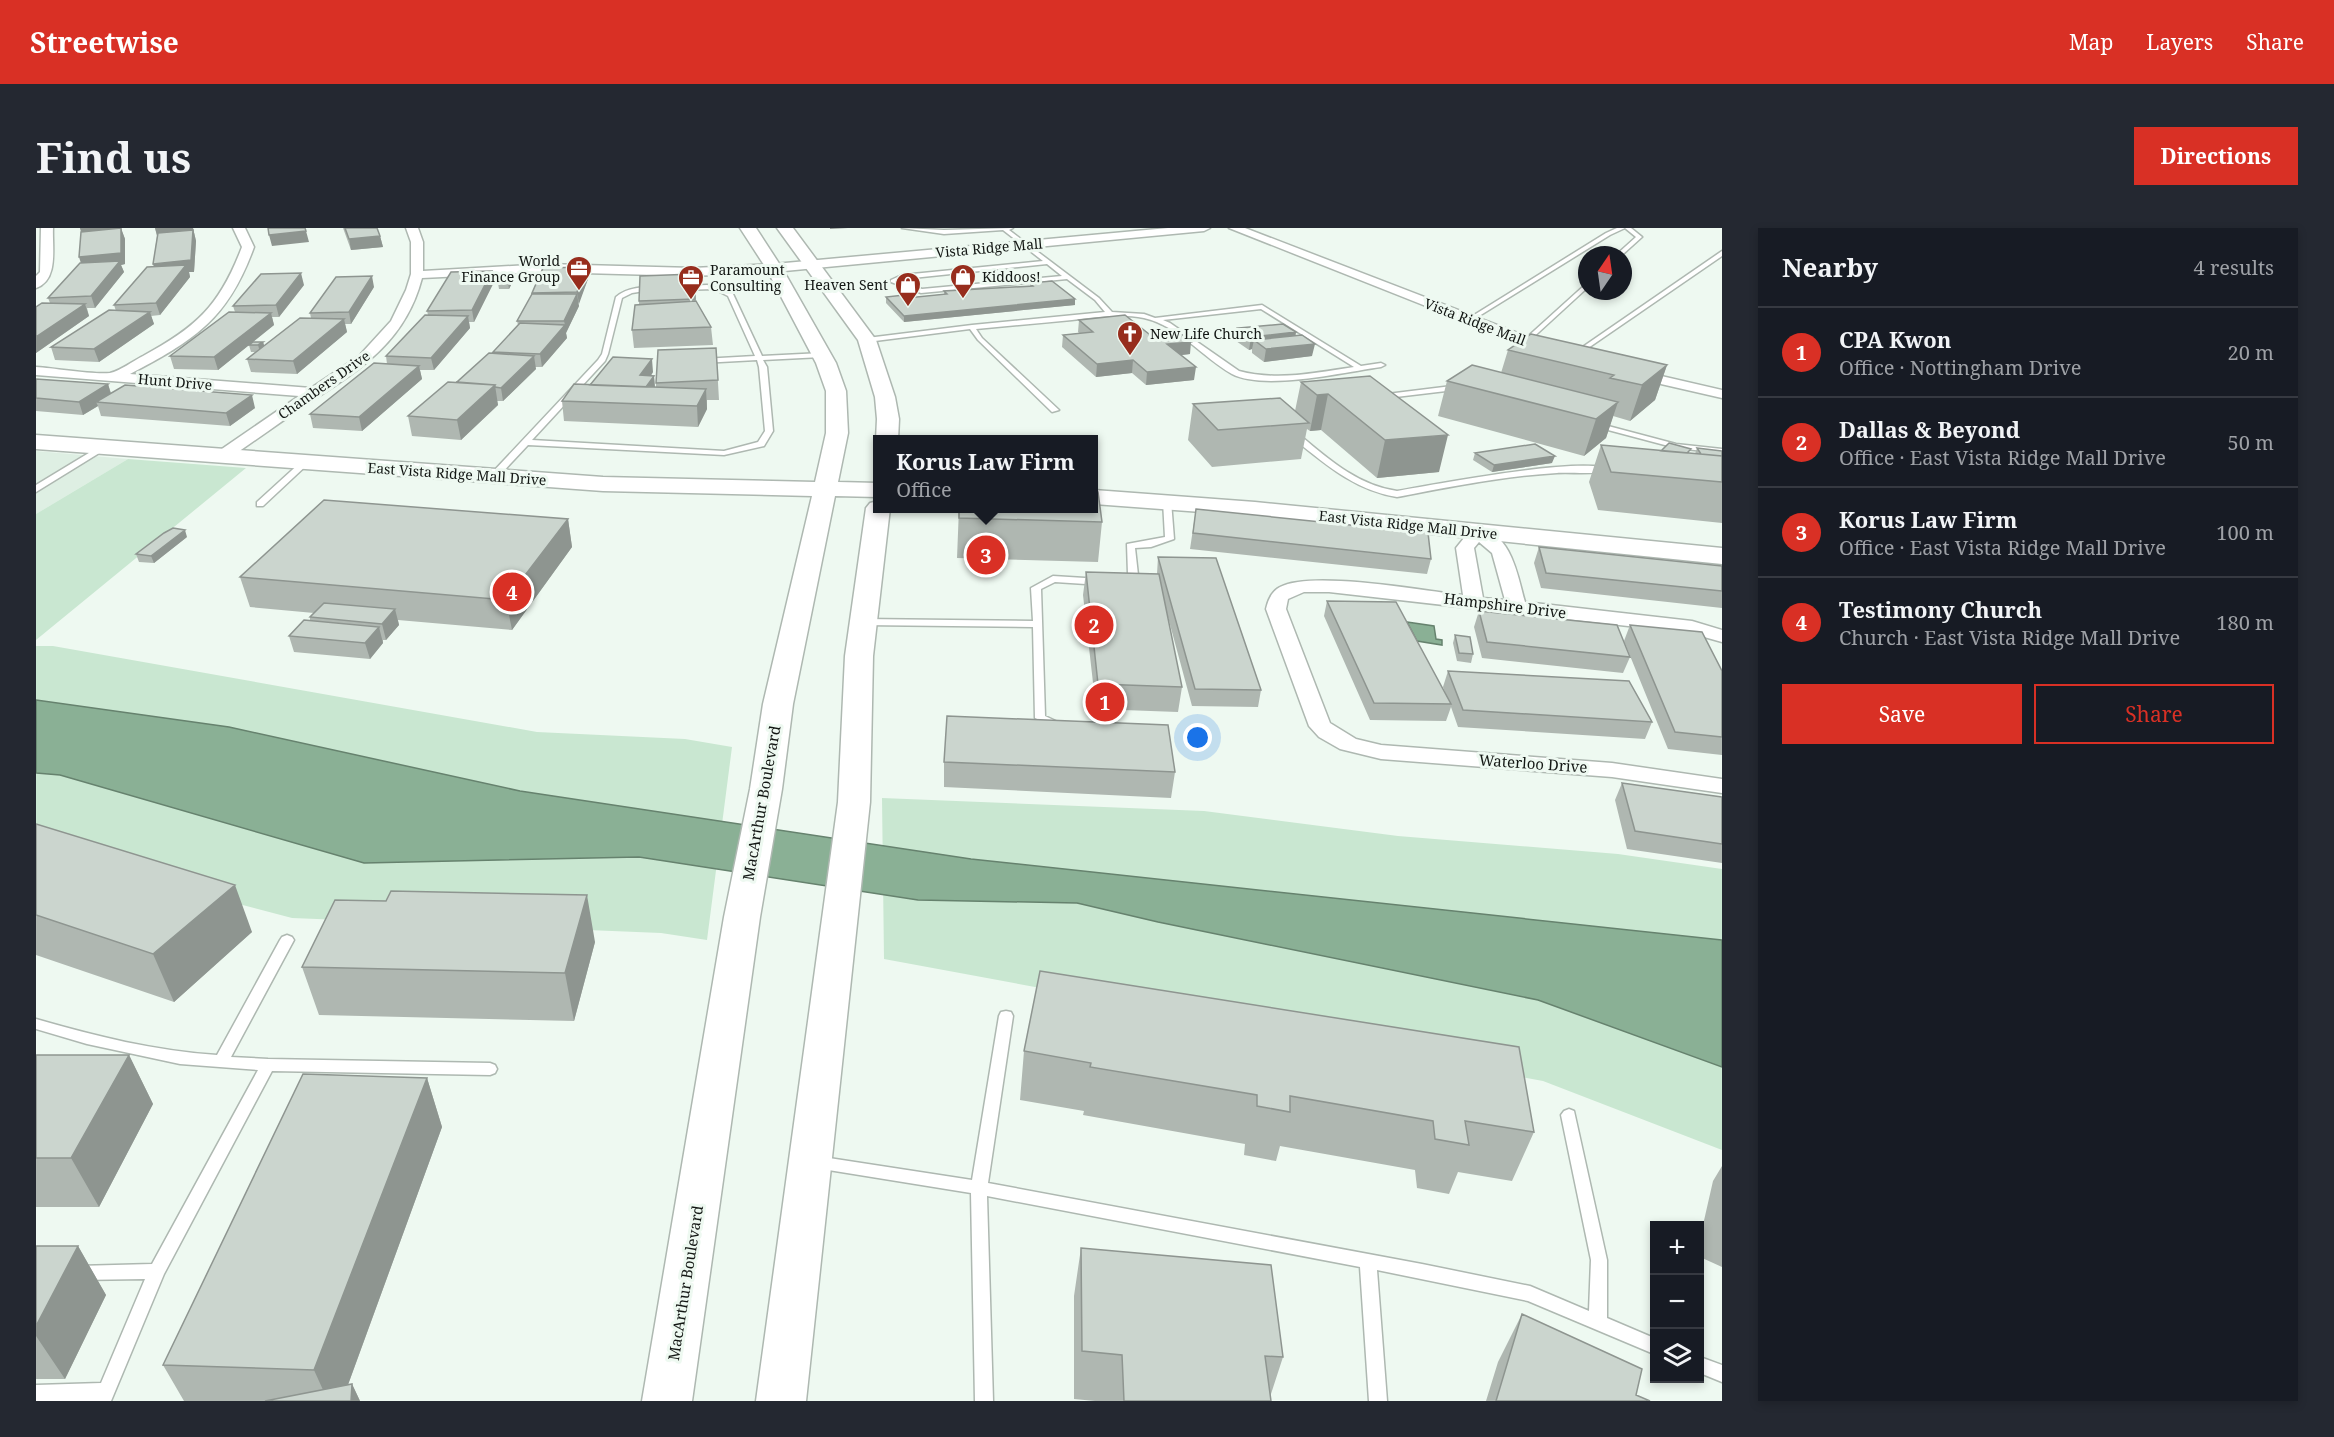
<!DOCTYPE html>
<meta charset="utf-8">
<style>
body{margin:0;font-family:"Noto Serif",serif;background:#242831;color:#f1f3f6}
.controls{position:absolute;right:18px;bottom:18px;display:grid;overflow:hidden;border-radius:0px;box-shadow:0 3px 9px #0003}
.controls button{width:54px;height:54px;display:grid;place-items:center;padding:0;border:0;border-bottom:2px solid #363941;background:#171b24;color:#f1f3f6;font:30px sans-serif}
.compass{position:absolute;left:1542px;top:18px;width:54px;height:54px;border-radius:50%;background:#171b24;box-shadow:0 3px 9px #0003;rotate:13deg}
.you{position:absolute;left:1162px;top:510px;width:21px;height:21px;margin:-15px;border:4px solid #fff;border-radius:50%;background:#1a73e8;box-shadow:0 0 0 9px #1a73e833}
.badge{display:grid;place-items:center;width:39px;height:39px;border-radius:50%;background:#d93025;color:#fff;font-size:20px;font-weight:700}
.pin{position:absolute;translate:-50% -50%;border:3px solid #fff;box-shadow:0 2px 6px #0006}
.popup{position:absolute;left:837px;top:207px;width:225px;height:78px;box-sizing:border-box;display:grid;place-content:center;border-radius:0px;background:#171b24;filter:drop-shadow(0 2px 4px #0005);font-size:20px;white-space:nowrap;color:#9ea1a6}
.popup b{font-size:22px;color:#f1f3f6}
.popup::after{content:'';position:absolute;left:50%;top:100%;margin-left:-12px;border:12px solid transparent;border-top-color:#171b24}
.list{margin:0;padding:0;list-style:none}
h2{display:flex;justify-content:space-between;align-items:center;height:78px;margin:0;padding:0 24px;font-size:26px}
h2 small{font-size:20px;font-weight:400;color:#9ea1a6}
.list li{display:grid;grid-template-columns:39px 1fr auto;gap:18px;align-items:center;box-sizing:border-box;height:90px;padding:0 24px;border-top:2px solid #363941}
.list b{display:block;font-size:22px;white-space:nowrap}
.list p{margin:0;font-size:20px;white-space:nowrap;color:#9ea1a6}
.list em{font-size:20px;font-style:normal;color:#9ea1a6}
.actions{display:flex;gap:12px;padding:18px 24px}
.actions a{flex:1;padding:14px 0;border:2px solid #d93025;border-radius:0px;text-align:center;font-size:21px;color:#d93025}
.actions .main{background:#d93025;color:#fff}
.icon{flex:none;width:33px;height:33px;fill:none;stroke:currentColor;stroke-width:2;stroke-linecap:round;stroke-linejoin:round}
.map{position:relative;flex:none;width:1686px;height:1173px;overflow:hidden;border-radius:0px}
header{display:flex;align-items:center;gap:36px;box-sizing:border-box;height:84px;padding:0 30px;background:#d93025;color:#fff}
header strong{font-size:28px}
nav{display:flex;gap:33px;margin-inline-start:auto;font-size:21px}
.intro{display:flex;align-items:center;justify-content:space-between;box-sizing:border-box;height:144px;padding:0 36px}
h1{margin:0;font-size:42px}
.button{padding:15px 27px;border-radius:0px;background:#d93025;color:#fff;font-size:21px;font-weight:700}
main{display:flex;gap:36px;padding:0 36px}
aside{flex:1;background:#171b24;border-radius:0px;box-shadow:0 3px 9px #0003}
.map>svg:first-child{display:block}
.built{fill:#deefe3}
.green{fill:#c9e7d1}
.water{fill:#8ab095;stroke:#66826e;stroke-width:1.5}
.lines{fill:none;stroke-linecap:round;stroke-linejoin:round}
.lane-casing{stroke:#aeb8b1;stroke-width:3}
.street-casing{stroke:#aeb8b1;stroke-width:3}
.secondary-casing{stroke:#aeb8b1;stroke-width:3}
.lane{fill:#fff;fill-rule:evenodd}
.street{fill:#fff;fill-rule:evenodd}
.secondary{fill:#fff;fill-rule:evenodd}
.wall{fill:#afb7b1}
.shaded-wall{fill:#8e9590}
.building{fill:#cbd5ce;stroke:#8e9590;stroke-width:1.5}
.labels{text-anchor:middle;stroke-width:6;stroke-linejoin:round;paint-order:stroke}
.far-street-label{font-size:14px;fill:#131714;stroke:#eef9f1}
.far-poi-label{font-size:14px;fill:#131714;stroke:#eef9f1;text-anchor:start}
.street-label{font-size:15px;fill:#131714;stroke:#eef9f1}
</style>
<header>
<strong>Streetwise</strong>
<nav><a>Map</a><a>Layers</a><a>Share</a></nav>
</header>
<div class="intro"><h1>Find us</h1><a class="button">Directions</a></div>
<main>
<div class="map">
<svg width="1686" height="1173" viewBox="0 0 1686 1173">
<rect width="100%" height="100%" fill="#eef9f1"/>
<path class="built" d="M0 223 92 231 0 286Z"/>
<path class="green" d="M92 231 210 240 0 412V286Z
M0 418H17L501 504 649 511 696 519 671 712 625 705 256 690 0 623Z
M846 570 1168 583 1362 608 1582 626 1686 641V922L1507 853 848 731Z"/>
<path class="water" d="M1371 394 1398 398 1400 411 1406 412V417L1381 413Z
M0 472 193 499 484 563 935 631 1686 712V839L1502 772 1122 694 1041 675 882 672 603 629 328 635 24 547 0 545Z"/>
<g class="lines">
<defs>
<path id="lane" d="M866 0 908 2 977 0 973 2 1063 70 1076 84 1108 86 1119 90 1226 77 1325 138 1345 135 1349 137 1345 139C1309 144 1228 163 1196 146 1166 129 1143 98 1108 90 1085 85 1059 89 1036 92 1004 95 972 98 940 101L946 110 1023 182 1016 184 942 112 934 101 831 114 828 112 831 110 936 97 1069 84 1059 72 1031 51 885 65 855 54V52L866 47 1007 33 967 2 908 6ZM1011 36 1026 48 886 61 862 53 867 51ZM1225 81 1318 139C1280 145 1240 153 1203 143L1134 95 1127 92Z
M1581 0H1589L1574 7 1435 93 1430 92 1570 5Z
M1589 0H1595L1606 9 1586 27H1580L1600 9Z
M1686 23V28L1539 129H1535V127Z
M1551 55V60L1491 115H1487V113Z
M671 57 687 60 697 66 726 128 786 125 789 127 786 129 727 132 731 139 737 203 728 218 688 227 492 217 460 251H454V247L562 132 566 126 580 69C590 60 609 57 621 61L596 65 586 70 572 126 569 133 496 212 688 223 722 214 729 203 723 139 721 132 666 135 662 133 666 131 719 128 692 68 678 61 644 62 641 60 644 58Z
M1424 157H1427V161L1343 171 1339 169 1343 167Z
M1557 194 1640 216 1686 221V225L1640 220 1557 198Z
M1253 203H1259C1290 229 1320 257 1361 263 1396 257 1551 227 1575 242 1567 247 1533 244 1521 245 1467 248 1414 259 1361 269 1317 262 1287 234 1253 207Z
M66 217 73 219 0 264V257Z
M266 233 273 235 227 278H221V274Z
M1131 270 1135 273 1138 311 1115 319 1099 320 1102 347 1091 357H1085V353L1092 346 1091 316 1129 309 1127 273Z
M1017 348 1065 351 1070 354 1065 357 1019 354 1005 361 1009 488 1028 497 1030 499 1028 501 1024 502 999 490 997 399 827 397 822 394 827 391 997 393 995 360Z
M251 707 256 709 258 712 195 829 232 831 454 835 459 837 461 841 459 845 454 847 236 843 128 1046 75 1173H0V1157L65 1155 109 1051 41 1052 35 1050 32 1045 35 1040 41 1038 116 1036 222 842 144 836 51 816 0 801V791C59 808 119 823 181 827L244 712 246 709Z
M970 783 975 784 977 788 952 955 1386 1036 1494 1058 1553 1083 1555 1032 1525 887 1528 883 1533 881 1538 883 1571 1032V1090L1618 1110V1126L1492 1073 1341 1042 1351 1173H1333L1324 1039 951 968 957 1173H939L935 965 780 940 774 939 772 934 774 929 780 928 936 952 963 788 965 784Z
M1664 1129 1686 1137V1154L1664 1145Z"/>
<path id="street" d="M5 0H17C16 19 23 52 0 60V48L4 44Z
M197 0H209L218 19C192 91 159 112 94 146L275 160 323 128 355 93 370 62 375 46V14L370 0H382L387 14V43L510 36 657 40 738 36 1132 0H1174L1168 3 738 44 657 48 510 44 386 50C369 115 323 142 271 176 245 194 218 213 192 231H180L178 228 180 225 263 168 0 147V139C18 140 58 147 74 145 84 143 97 133 107 128 161 99 184 77 206 19Z
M1193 0H1209L1521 120 1523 123 1521 126H1511Z
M1595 141 1686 162V170L1590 148 1588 145 1590 142Z
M1442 299C1476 307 1481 346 1489 374L1656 393 1686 402V414L1654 405 1293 364H1268L1252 371 1250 381 1294 495 1320 511 1345 517 1576 535 1686 551V565L1576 549 1345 531 1304 521 1283 509 1273 498 1230 381C1232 372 1236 363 1244 359 1276 342 1388 363 1427 367L1420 320 1436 300ZM1443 314 1456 325 1469 372 1447 370 1438 320Z"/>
<path id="secondary" d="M704 0H720L746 40 800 135 810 163 812 205 802 254 842 255V269L799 268 757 476 746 561 724 689 656 1173H606L688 689 714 561 727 476 776 268 567 263 0 221V207L567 249 779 254 790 205V163L780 135 730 40Z
M741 0H757L840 112 859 169 863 191 862 212H842V215L840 212 841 191 839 169 822 112Z
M1058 262 1219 274 1686 320V336L1219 288 1058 276Z
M842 273V280H854L837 428 834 574 770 1173H720L802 574 809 428 830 280 834 275Z"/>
</defs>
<use href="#lane" class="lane-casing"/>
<use href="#street" class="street-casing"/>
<use href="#secondary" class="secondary-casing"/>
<use href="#lane" class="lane"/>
<use href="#street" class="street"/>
<use href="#secondary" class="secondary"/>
</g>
<path class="wall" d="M44 0 85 1 89 11V36L85 37 88 44 59 80H51L53 88 0 125V79L14 75 12 70 45 35V4Z
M119 0H157L160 13 158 44H153L154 49 124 87 115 88 118 96 63 134 19 132 15 119 80 83 78 77 118 38 117 36 121 8Z
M307 0H341L344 8 347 19 315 22Z
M658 46 660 73 675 99 677 117 598 120 596 102 603 76V73Z
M552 51 542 76 543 78 530 105 531 110 506 139H499L500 141 467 173H461L462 177 425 212 376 208 372 188 421 154 457 125V124L482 97 481 93 496 66V65Z
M458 54 438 94H433L434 100 398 142H384L386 151 326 203 277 200 274 186 351 136 350 128 392 87 391 83Z
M462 55H476L473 61H463Z
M994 55 1039 71V77L868 94 850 75V69L871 70 908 66V63L994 58Z
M268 57 243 89H236L238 97 217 114H227L228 118 275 90 274 85 338 59 315 96H309L311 104 261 146 215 144 211 131 221 124H215L213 117 182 142 138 141 134 128 199 84 197 78Z
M1043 92 1113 106 1154 126 1145 127 1158 152 1110 157 1096 145 1060 149 1026 119 1027 107 1043 105 1042 104Z
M1202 100 1260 104 1259 108 1276 128 1228 134 1216 125V121L1213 122 1200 113Z
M680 120 683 172H671V181L662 199 528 193 526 173 554 157 617 144 615 148H618L619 159H620V155Z
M1472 122 1631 137 1619 172 1594 193 1577 188 1570 210 1548 228 1402 188 1411 153 1465 145Z
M1334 148 1403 244 1341 250 1285 202 1274 203 1271 201 1265 231 1176 239 1152 212 1157 176 1259 183 1265 154Z
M0 151 72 156 75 165 219 180 194 198 65 188 62 178 47 187 0 183Z
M1565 217 1659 226 1661 220 1686 223V295L1562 282 1553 254Z
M1439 225 1516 235 1456 244 1437 232Z
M923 280 1066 294 1062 334 921 330Z
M1160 281 1395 331 1391 346 1154 321Z
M532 291 536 319 476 402 362 392 363 397 350 412H347V415L334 431 258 424 253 408 274 393V389L278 385 214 379 204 349Z
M151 309 118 335 103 334 100 326Z
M1503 319 1686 338V380L1505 360 1498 335Z
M1122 329 1225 462 1222 479 1156 478 1129 378 1146 459 1142 484 1060 481 1047 367 1050 344 1121 346Z
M1291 373 1410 467 1407 459 1412 443 1616 494 1609 511 1422 499 1415 479 1410 493 1334 492 1288 388Z
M1443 383 1594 429 1587 445 1446 430 1438 399Z
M1594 397 1686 443V527L1632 521 1588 413Z
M1419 407 1437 426 1435 435 1421 433 1417 415Z
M908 534 1139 544 1135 570 908 559Z
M1586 555 1686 569V635L1591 621 1579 572Z
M0 596 216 704 138 774 0 727Z
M350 673 559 714 538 793 283 787 266 739Z
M1004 743 1498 904 1476 953 1422 944 1413 966 1381 960 1379 942 1244 918 1240 933 1208 927 1209 916 1047 887 1048 883 984 872 988 823Z
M0 827H93L117 876 63 979H0Z
M391 850 406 899 312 1157 316 1156 324 1173H148L127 1137Z
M1686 938V1039L1664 1029V1010L1677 953Z
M0 1018H42L70 1067 29 1151H0Z
M1045 1020 1247 1129 1234 1169 1235 1173H1059L1038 1171V1068Z
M1486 1086 1600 1167 1614 1173H1450L1462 1134Z"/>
<path class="shaded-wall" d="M44 0H85L89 11V36L85 37 88 44 59 80 43 29 47 9Z
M119 0H157L160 13 158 44H153L154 49 124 87 120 75 121 47 117 36 122 11Z
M794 0H812L794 1Z
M270 3 273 14 236 18 233 7Z
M344 8 347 19 315 22 313 11Z
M550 39 552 51 543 76 541 64Z
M456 43 458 54 438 94 436 82Z
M265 45 268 57 243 89 240 77Z
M336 48 338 59 315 96 313 84Z
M475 49 476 55 473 61 472 55Z
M541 66 543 78 530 105 531 110 506 139 504 126 529 97 528 93Z
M1039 71V77L868 94V88Z
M49 76 53 88 0 125V109Z
M114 84 118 96 63 134 58 121Z
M235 85 238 97 182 142 178 129Z
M432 88 434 100 398 142 395 130Z
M308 91 311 104 261 146 257 133Z
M1260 104 1258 117 1218 112 1216 121 1213 122 1215 109Z
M227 114 229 120 224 124 222 117Z
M1155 114 1154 126 1129 129 1131 116Z
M1279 116 1276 128 1228 134 1230 121Z
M498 128 500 141 467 173 465 160Z
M616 131 617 144 606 160 604 147Z
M1097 132 1096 145 1060 149 1061 136Z
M1631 137 1619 172 1594 193 1606 157Z
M383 138 386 151 326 203 323 189Z
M1160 139 1158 152 1110 157 1111 144Z
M618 148 619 161H609Z
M72 156 76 170 60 174 62 178 47 187 43 174Z
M459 157 462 177 425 212 421 192Z
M670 161 671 181 662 199 661 178Z
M1292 166 1285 202 1274 203 1281 167Z
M216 167 219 180 194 198 190 185Z
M1582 174 1570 210 1548 228 1560 191Z
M1412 207 1403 244 1341 250 1349 212Z
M1519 228 1516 235 1456 244 1458 237Z
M532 291 536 319 476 402 470 372Z
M149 302 151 309 118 335 115 328Z
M359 381 363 397 350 412 346 396Z
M343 399 347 415 334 431 329 415Z
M199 657 216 704 138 774 117 726Z
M551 667 559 714 538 793 529 745Z
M93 827 117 876 63 979 35 930Z
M391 850 406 899 306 1173H292L278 1142Z
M42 1018 70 1067 29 1151 0 1108V1098Z
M316 1156 324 1173H315Z"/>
<path class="building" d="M85 0V25L43 29 45 4Z
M232 0H269L270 3 233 7Z
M309 0H341L344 8 313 11Z
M157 2 155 32 117 36 122 5Z
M84 33 55 68 12 70 44 35Z
M150 37 120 75 78 77 111 39Z
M550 39 541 64 496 65 507 40Z
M456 43 436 82 391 83 415 44Z
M265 45 240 77 197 78 225 46Z
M658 46 659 71 603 73 604 48Z
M336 48 313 84 274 85 300 49Z
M465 49H475L472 55H462Z
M1016 53 1039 71 868 88 850 69 868 67 871 70 911 66 908 63 997 58 994 55Z
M496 66H541L528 93H481Z
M660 73 675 99 596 102 599 77Z
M6 75 49 76 0 109V79Z
M73 82 114 84 58 121 15 119Z
M193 84 235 85 178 129 134 128Z
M389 87 432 88 395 130 350 128Z
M1089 87 1113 106 1142 103 1155 114 1131 116 1160 139 1111 144 1097 132 1061 136 1027 107 1057 104 1043 92Z
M264 90 308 91 257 133 211 131Z
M484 95 529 97 504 126 457 124Z
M1247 96 1260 104 1215 109 1202 100Z
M1495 106 1631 137 1606 157 1574 150 1578 147 1472 122Z
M1266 107 1279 116 1230 121 1218 112Z
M217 114H227L222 117H213Z
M680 120 682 152 620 155 622 122Z
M453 125 498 128 465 160 459 159V157L421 154Z
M577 129 616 131 604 147 618 148 610 159 554 157Z
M338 135 383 138 323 189 274 186Z
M1436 137 1582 174 1560 191 1411 153Z
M1334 148 1412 207 1349 212 1292 166 1281 167 1265 154Z
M0 151 72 156 43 174 0 170Z
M412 154 459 157 421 192 372 188Z
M538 156 670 161 661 178 526 173Z
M89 157 216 167 190 185 60 174Z
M1244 170 1273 195 1182 202 1157 176Z
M1633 215 1655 221 1651 225 1625 223Z
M1499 216 1519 228 1458 237 1439 225Z
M1565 217 1686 228V254L1575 244Z
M1661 220 1686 223V228L1665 226Z
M1058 264H1062L1066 294 923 290V280H1058Z
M288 272 532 291 470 372 204 349Z
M1160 281 1392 305 1395 331 1157 305Z
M137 300 149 302 115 328 100 326 128 305Z
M1503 319 1686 338V363L1510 345Z
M1122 329 1180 330 1225 462 1159 461Z
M1050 344 1123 346 1146 459 1062 456Z
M1291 373 1360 374 1415 476 1338 475Z
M288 375 359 381 346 396 274 389Z
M1443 383 1581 397 1594 429 1451 414Z
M268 392 343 399 329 415 253 408Z
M1594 397 1666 404 1686 443V509L1639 504Z
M1419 407 1434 409 1437 426 1423 425Z
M1412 443 1593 453 1616 494 1427 482Z
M911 488 1132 497 1139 544 908 534Z
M1586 555 1686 569V616L1599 603Z
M0 596 199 657 117 726 0 687Z
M355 663 551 667 529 745 266 739 299 672 350 673Z
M1004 743 1483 819 1498 904 1429 893 1433 917 1399 911 1397 893 1254 868V884L1221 878V867L1054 839 1055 835 988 823Z
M0 827H93L35 930H0Z
M267 846 391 850 278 1142 127 1137Z
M0 1018H42L0 1098Z
M1045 1020 1235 1037 1247 1129 1229 1128 1235 1173H1088L1086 1127 1046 1123Z
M1486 1086 1606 1141 1600 1167 1614 1173H1460Z
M316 1156 315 1173H229Z"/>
<defs>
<symbol id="office-pin" viewBox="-11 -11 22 30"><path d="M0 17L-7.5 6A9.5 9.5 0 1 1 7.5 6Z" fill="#972d1d" stroke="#eef9f1"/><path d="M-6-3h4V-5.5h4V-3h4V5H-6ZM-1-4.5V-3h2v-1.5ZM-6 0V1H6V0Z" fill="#fff"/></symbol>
<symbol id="shop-pin" viewBox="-11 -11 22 30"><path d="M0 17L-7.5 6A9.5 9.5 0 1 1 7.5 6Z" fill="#972d1d" stroke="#eef9f1"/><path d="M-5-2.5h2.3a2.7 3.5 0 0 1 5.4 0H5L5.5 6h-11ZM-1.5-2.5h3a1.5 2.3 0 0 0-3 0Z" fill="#fff"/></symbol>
<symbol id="church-pin" viewBox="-11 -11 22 30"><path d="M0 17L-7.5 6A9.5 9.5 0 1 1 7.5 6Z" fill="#972d1d" stroke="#eef9f1"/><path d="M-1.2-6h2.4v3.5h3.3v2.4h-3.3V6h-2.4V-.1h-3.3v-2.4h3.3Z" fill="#fff"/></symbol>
</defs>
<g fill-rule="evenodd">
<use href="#office-pin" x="528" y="26" width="30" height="40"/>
<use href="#shop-pin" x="912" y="34" width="30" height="40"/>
<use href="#office-pin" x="640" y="35" width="30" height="40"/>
<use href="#shop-pin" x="857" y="42" width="30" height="40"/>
<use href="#church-pin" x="1079" y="91" width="30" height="40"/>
</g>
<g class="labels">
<g class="far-street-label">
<text transform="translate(953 20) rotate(-5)" y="5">Vista Ridge Mall</text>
<text transform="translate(1439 94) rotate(21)" y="5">Vista Ridge Mall</text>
<text transform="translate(139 154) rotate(5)" y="5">Hunt Drive</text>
<text transform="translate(288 157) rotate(-35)" y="5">Chambers Drive</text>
<text transform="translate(421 246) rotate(4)" y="5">East Vista Ridge Mall Drive</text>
<text transform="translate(1372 297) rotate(6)" y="5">East Vista Ridge Mall Drive</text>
</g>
<g class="far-poi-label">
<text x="524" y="38" text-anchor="end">World<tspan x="524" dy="16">Finance Group</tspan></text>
<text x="674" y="47">Paramount<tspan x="674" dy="16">Consulting</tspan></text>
<text x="946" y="54">Kiddoos!</text>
<text x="852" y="62" text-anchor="end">Heaven Sent</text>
<text x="1114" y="111">New Life Church</text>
</g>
<g class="street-label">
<text transform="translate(1469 378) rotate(7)" y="5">Hampshire Drive</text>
<text transform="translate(1497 536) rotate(4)" y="5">Waterloo Drive</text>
<text transform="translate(726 575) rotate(-80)" y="5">MacArthur Boulevard</text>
<text transform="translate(650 1055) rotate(-81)" y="5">MacArthur Boulevard</text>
</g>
</g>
</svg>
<div class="controls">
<button>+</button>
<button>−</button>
<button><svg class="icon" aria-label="layers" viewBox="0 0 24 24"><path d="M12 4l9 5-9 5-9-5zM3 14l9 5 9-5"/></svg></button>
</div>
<svg class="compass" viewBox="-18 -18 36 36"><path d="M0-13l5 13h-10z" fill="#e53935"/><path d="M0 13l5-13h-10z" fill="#9ea1a6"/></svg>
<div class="you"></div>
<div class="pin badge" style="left:1069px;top:474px">1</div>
<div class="pin badge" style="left:1058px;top:397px">2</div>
<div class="pin badge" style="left:950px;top:327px">3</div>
<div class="popup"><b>Korus Law Firm</b>Office</div>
<div class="pin badge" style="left:476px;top:364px">4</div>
</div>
<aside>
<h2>Nearby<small>4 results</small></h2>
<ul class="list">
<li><span class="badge">1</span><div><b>CPA Kwon</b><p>Office · Nottingham Drive</p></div><em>20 m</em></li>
<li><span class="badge">2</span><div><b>Dallas &amp; Beyond</b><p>Office · East Vista Ridge Mall Drive</p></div><em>50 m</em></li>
<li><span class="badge">3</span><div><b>Korus Law Firm</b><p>Office · East Vista Ridge Mall Drive</p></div><em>100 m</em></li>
<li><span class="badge">4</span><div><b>Testimony Church</b><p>Church · East Vista Ridge Mall Drive</p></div><em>180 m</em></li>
</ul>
<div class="actions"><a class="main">Save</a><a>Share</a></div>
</aside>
</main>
